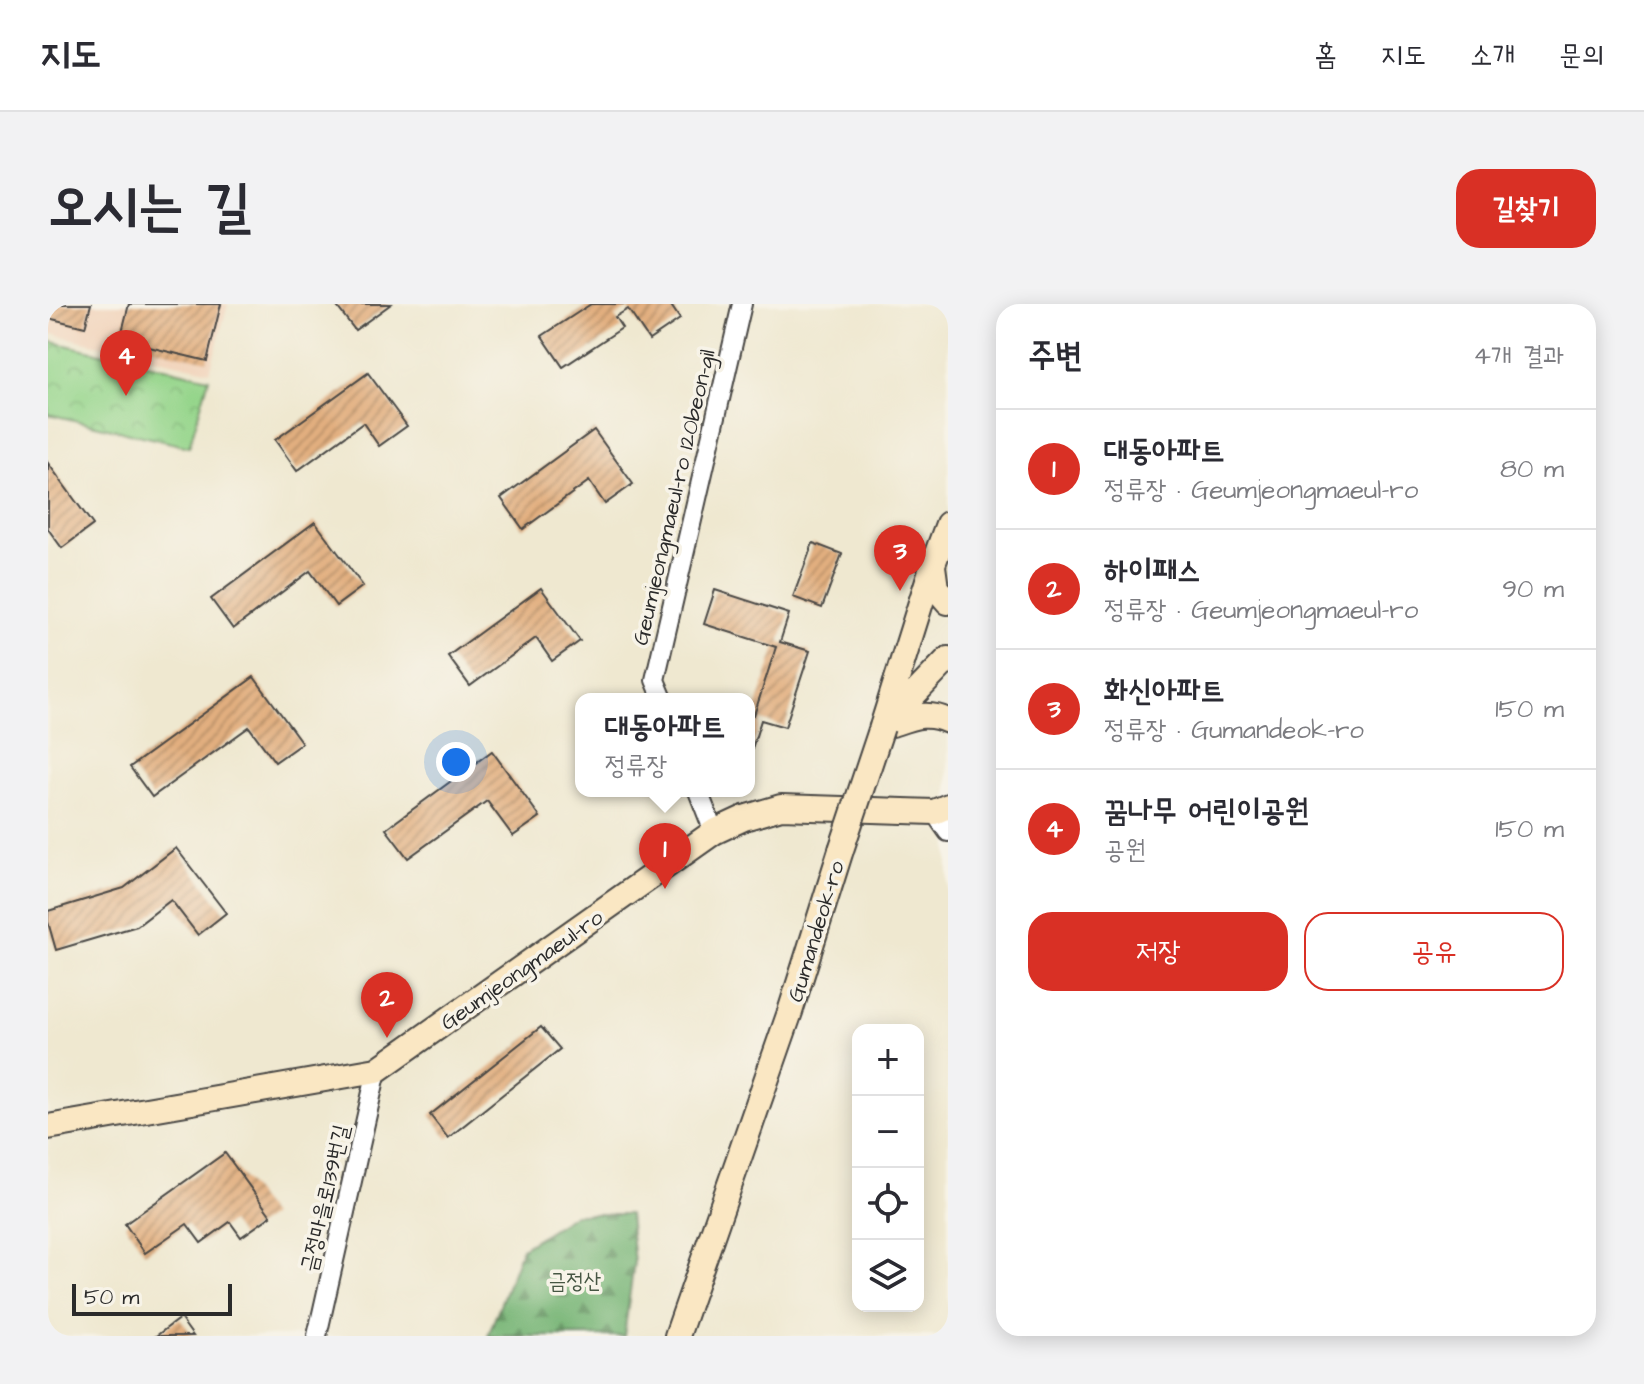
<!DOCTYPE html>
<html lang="ko">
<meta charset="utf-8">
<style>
body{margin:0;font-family:"Architects Daughter","Poor Story",sans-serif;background:#f2f2f3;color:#2b2b33}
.controls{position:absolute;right:24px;bottom:24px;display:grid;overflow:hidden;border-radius:16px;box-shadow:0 4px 20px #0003}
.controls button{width:72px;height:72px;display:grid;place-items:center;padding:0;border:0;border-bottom:2px solid #e1e1e2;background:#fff;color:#2b2b33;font:40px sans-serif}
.scale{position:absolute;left:24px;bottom:20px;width:160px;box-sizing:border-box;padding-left:8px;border:4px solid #2b2b2b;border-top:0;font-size:22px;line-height:28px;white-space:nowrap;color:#2b2b2b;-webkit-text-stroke:6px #f7f3e8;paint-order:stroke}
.you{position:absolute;left:408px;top:458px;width:28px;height:28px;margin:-20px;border:6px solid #fff;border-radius:50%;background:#1a73e8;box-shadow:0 0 0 12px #1a73e833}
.badge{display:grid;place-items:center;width:52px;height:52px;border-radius:50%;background:#d93025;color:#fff;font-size:26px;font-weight:700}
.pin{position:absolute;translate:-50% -66px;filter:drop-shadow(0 2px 4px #0008)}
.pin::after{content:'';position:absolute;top:42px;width:28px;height:24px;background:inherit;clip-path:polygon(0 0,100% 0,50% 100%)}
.popup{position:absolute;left:527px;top:389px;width:180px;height:104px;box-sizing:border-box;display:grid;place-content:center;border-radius:16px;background:#fff;filter:drop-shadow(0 2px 6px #0005);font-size:26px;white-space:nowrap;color:#7c7c81}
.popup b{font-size:30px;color:#2b2b33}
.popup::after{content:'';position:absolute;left:50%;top:100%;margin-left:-16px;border:16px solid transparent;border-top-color:#fff}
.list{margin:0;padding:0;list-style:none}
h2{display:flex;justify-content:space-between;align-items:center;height:104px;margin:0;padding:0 32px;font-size:34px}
h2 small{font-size:26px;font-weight:400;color:#7c7c81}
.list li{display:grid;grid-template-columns:52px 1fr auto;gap:24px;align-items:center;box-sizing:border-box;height:120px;padding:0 32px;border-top:2px solid #e1e1e2}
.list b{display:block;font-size:30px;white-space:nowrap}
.list p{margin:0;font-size:26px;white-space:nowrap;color:#7c7c81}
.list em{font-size:26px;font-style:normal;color:#7c7c81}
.actions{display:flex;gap:16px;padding:24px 32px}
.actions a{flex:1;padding:18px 0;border:2px solid #d93025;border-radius:24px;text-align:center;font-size:28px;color:#d93025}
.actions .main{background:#d93025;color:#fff}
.icon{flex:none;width:44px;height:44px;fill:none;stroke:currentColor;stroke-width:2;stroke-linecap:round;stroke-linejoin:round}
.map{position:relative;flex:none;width:900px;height:1032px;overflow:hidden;border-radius:24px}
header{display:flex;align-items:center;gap:48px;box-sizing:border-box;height:112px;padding:0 40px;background:#fff;border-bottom:2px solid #e1e1e2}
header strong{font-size:38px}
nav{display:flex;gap:44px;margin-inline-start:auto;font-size:28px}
.intro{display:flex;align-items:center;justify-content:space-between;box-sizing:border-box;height:192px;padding:0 48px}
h1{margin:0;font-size:56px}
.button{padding:20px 36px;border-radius:24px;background:#d93025;color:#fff;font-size:28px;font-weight:700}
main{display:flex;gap:48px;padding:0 48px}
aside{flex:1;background:#fff;border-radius:24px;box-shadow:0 4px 20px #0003}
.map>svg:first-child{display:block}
.built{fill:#f2d5bd}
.forest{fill:url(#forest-firs);stroke:#527051;stroke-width:2}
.park{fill:url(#park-crowns);stroke:#60805b;stroke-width:2}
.building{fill:url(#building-hatch)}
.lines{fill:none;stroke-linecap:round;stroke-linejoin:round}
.minor-casing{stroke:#484744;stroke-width:22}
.secondary-casing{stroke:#484744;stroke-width:28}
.minor{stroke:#fff;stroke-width:18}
.secondary{stroke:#fae7c3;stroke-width:24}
.secondary-bridge-casing{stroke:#484744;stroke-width:28;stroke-linecap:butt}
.secondary-bridge{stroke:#fae7c3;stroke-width:24}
.labels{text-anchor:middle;stroke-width:7;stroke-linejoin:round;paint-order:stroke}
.street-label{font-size:22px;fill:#2b2b2b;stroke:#f7f3e8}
.park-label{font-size:22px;fill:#465643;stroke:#f7f3e8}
</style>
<header>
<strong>지도</strong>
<nav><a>홈</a><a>지도</a><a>소개</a><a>문의</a></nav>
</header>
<div class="intro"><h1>오시는 길</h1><a class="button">길찾기</a></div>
<main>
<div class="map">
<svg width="900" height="1032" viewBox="0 0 900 1032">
<defs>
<pattern id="forest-firs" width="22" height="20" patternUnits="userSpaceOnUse" patternTransform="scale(2)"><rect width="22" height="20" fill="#78b677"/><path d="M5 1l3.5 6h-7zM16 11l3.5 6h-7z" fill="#639462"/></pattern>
<pattern id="park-crowns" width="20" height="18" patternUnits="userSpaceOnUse" patternTransform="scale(2)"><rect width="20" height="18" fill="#95d58b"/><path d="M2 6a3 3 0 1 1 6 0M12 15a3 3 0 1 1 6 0" fill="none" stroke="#81b778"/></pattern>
<pattern id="building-hatch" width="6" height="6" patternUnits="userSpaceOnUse" patternTransform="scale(2)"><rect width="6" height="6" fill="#e2af7f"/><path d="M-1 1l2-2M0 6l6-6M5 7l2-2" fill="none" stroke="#b78f68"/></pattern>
</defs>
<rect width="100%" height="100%" fill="#f7f3e8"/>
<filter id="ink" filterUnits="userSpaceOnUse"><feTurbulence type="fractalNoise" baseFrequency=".0125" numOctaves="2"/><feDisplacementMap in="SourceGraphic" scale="16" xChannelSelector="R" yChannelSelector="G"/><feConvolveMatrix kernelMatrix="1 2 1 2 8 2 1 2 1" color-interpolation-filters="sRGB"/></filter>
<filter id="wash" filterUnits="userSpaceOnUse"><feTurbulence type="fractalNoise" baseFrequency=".006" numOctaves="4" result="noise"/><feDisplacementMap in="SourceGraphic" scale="32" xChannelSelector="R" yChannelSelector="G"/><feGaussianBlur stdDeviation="1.8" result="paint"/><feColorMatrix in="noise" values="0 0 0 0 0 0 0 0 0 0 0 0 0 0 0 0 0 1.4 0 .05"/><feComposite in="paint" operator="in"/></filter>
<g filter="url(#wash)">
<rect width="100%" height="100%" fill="#efe8d0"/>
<path class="built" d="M0 0H180L162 67 0 29Z"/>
<path class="forest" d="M527 910H581L586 958 576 1032H440L474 944Z"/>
<path class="park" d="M0 37 161 74 141 143 0 110Z"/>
<g id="blocks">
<path class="building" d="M0 0H43L37 23 0 14Z
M81 0H173L159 57 72 36Z
M287 0H343L307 26Z
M543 0H622L632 15 601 36 580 5 567 13 574 24 515 63 494 32Z
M320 69 359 122 331 142 315 119 249 167 227 136Z
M546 126 585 180 557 200 541 177 475 225 453 194Z
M0 159 45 221 14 244 0 225Z
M267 218 315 282 288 302 262 267 185 325 163 295Z
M765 239 794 250 774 304 745 293Z
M493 284 532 337 504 357 488 334 422 382 400 352Z
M667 286 741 310 732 338 762 347 737 423 713 416 702 451 701 410 706 411 728 343 656 320Z
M206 373 254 439 227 458 201 423 104 493 82 463Z
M444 447 492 513 465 532 439 497 360 554 338 525Z
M128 544 178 609 150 631 123 596 89 622 8 646 0 618V607L76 584Z
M493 723 512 745 400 834 382 811Z
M177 849 223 912 193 933 182 918 153 939 139 920 97 949 77 920Z
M132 1014 145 1032H108Z"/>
</g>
</g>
<g filter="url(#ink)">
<use href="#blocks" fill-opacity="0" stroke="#484744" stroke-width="2"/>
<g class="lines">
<defs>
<path id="minor" d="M615 395 607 376 694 0
M650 487 666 528
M886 508 900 528
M269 1032 329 766"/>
<path id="secondary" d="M885 262 888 284 900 298
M844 420C865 413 879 407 900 417
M836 422 900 355
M834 423 885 260 900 220
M0 823 329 766 666 528 696 514 733 503 886 508 900 502
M629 1032 742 708 793 546"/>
</defs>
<use href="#minor" class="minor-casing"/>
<use href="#secondary" class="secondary-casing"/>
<use href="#minor" class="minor"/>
<use href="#secondary" class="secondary"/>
<defs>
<path id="secondary-bridge" d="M793 546 834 423"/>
</defs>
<use href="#secondary-bridge" class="secondary-bridge-casing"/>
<use href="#secondary-bridge" class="secondary-bridge"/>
</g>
</g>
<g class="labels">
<g class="street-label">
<text transform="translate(625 193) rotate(-77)" y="8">Geumjeongmaeul-ro 120beon-gil</text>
<text transform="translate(767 627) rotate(-73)" y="8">Gumandeok-ro</text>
<text transform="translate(473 665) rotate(-35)" y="8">Geumjeongmaeul-ro</text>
<text transform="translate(276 894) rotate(-77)" y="8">금정마을로139번길</text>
</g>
<g class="park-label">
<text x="527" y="984">금정산</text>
</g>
</g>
</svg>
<div class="controls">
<button>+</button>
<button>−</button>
<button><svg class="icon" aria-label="locate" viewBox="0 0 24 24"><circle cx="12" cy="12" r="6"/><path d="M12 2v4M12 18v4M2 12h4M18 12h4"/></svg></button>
<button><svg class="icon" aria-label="layers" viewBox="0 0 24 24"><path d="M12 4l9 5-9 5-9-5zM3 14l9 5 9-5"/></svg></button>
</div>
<div class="scale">50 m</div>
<div class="you"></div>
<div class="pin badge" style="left:617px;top:585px">1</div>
<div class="popup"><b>대동아파트</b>정류장</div>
<div class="pin badge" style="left:339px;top:734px">2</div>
<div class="pin badge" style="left:852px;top:287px">3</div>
<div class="pin badge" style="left:78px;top:92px">4</div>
</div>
<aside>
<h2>주변<small>4개 결과</small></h2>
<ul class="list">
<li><span class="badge">1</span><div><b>대동아파트</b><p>정류장 · Geumjeongmaeul-ro</p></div><em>80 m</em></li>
<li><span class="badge">2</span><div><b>하이패스</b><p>정류장 · Geumjeongmaeul-ro</p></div><em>90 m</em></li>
<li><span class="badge">3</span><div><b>화신아파트</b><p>정류장 · Gumandeok-ro</p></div><em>150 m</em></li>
<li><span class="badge">4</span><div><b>꿈나무 어린이공원</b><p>공원</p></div><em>150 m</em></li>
</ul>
<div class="actions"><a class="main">저장</a><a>공유</a></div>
</aside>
</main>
